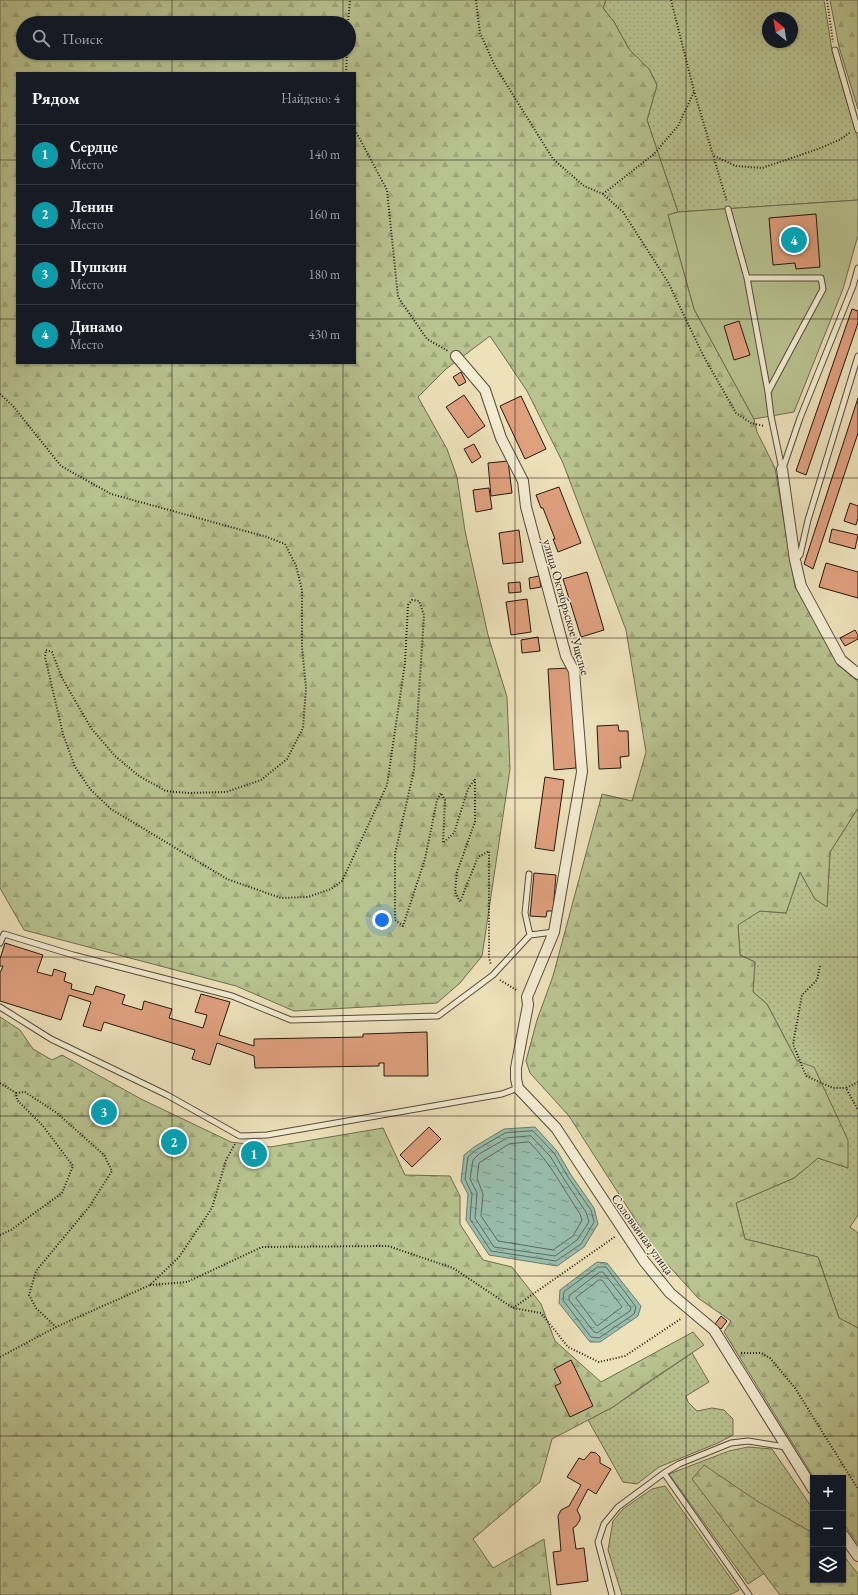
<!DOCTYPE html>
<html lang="ru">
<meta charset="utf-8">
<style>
body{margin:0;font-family:"EB Garamond",serif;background:#20242c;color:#f1f3f6}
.controls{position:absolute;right:12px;bottom:12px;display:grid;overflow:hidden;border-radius:0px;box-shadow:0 1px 3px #0004}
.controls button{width:36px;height:36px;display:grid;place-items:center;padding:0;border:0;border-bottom:1px solid #363941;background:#171b24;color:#f1f3f6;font:20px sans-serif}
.compass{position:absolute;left:762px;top:12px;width:36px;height:36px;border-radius:50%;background:#171b24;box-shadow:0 1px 3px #0004;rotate:329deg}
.you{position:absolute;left:382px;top:920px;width:14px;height:14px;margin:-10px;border:3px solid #fff;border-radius:50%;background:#1a73e8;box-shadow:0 0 0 6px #1a73e833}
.badge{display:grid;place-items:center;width:26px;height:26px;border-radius:50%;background:#7c3aed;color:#fff;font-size:13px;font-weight:700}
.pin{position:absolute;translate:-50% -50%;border:2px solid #fff;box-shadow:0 1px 4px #0006}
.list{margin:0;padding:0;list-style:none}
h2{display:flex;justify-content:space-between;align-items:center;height:52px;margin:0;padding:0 16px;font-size:17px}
h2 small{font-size:13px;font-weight:400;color:#9ea1a6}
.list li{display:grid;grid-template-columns:26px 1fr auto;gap:12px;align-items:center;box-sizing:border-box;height:60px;padding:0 16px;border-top:1px solid #363941}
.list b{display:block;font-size:15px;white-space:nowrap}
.list p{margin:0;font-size:13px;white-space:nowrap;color:#9ea1a6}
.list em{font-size:13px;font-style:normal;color:#9ea1a6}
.icon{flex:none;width:22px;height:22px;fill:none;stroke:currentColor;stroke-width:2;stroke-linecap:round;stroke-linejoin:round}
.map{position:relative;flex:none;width:858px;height:1595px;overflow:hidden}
.search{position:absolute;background:#171b24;box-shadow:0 1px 3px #0004;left:16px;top:16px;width:340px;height:44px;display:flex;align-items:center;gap:10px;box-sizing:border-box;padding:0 14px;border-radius:22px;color:#9ea1a6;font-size:15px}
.panel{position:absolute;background:#171b24;box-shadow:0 1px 3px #0004;left:16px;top:72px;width:340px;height:292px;border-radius:0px}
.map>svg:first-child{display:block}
.grass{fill:url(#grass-dots);stroke:#6e6d51;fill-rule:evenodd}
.forest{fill:url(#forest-firs);stroke:#6e6d51;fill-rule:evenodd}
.park{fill:#b8c390;stroke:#6e6d51}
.water{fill:url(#water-ripples);stroke:#6b7b6f}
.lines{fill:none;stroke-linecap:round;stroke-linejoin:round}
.shore{stroke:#5f6a60;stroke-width:1}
.building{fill:#dfa07e;stroke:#251712}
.lane-casing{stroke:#574a3c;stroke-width:7}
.street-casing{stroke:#574a3c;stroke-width:12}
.path{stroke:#251712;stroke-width:2;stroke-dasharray:1 2;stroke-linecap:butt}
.lane{stroke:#f3ecd2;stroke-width:5}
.street{stroke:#f3ecd2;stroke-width:10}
.grid{fill:none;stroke:#251712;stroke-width:1;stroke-opacity:0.55}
.labels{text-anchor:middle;stroke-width:3;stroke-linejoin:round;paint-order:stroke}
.street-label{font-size:13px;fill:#251712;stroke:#f3ecd2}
</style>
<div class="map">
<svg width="858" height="1595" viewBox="0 0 858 1595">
<defs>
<pattern id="grass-dots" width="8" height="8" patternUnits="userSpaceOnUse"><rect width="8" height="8" fill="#b8c390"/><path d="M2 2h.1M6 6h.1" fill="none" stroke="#9ea77b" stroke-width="1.8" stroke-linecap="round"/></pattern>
<pattern id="forest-firs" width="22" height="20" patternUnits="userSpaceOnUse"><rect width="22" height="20" fill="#b8c390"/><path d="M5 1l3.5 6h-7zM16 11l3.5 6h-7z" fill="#9ea77b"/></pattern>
<pattern id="water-ripples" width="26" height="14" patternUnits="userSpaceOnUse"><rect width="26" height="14" fill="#99bead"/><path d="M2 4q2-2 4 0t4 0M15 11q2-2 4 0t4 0" fill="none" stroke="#7d998b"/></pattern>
</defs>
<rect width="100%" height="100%" fill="#ede1ba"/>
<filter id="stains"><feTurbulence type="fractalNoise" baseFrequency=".005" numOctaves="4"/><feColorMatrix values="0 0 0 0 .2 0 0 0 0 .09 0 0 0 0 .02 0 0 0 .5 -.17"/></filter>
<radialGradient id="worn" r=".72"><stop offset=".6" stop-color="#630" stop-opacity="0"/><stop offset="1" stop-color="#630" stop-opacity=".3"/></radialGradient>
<path class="grass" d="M606 0H824L832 50 858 139V200L678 212 647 120 657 85 649 69 629 49 614 22 603 8ZM768 18H792V42H768Z
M858 808V1215L850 1227 858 1233V1328L839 1318 818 1257 745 1239 736 1203 794 1178 818 1158 848 1168 797 1061 767 1004 753 992 755 962 740 955 738 924 760 911 786 913 800 872 815 899 827 907 830 852Z
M692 1353 709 1382 686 1396 688 1402 697 1411 712 1408 724 1410 733 1419V1435L718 1443 659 1467 637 1484 623 1482 588 1420 613 1407Z
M748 1447 772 1449 813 1509V1541L748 1584 669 1474 729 1451Z
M665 1486 739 1590 730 1595H622L608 1550 613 1521 623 1509 652 1489Z"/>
<path class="forest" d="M0 0H606L603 8 614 22 629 49 649 69 657 85 647 120 678 212 668 215 694 309 754 419 757 432 775 468 795 587 838 662 858 682V808L830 852 827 907 815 899 800 872 786 913 760 911 738 925 740 955 755 962 753 992 767 1004 797 1061 814 1067 848 1140V1168L818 1158 794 1178 736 1203 745 1239 818 1257 839 1318 858 1328V1544L843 1523V1478H814L724 1332 731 1321 698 1298 656 1252 569 1116 530 1073 526 1061 537 1020 553 976 602 794 632 801 646 752 626 630 563 463 527 391 490 336 446 369 418 397 447 449 457 477 465 531 488 635 507 697 510 769 482 956 460 983 437 1003 294 1011 236 986 24 930 0 888ZM23 23H349V53H23ZM17 73H355V363H17Z
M830 0H858V109L839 47Z
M0 1017 20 1030 33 1049 52 1060 62 1055 141 1099 231 1142 270 1147 383 1128 405 1175 450 1176 460 1196V1224L483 1260 512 1267 541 1304 555 1341 601 1382 693 1332 704 1345 648 1382 613 1407 552 1439 540 1482 473 1539 493 1568 544 1539 551 1595H0Z
M704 1465 757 1501 813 1533V1580H843V1555L858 1574V1595H780L692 1479Z"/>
<path class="park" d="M858 200V235L843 289 794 412 754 419 694 309 668 215 678 212Z"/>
<path class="water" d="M535 1127 557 1151 571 1175 594 1208 598 1224 584 1247 557 1266 489 1255 466 1220 468 1194 461 1181 464 1155 474 1147 504 1129Z
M597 1262 607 1263 641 1306 638 1316 600 1342H590L559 1303 560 1290Z"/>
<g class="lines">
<path class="shore" d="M533 1131 554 1153 568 1177 591 1210 594 1222 581 1244 556 1261 491 1251 470 1219 472 1194 465 1179 468 1157 476 1150 505 1133Z
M531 1136 550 1156 564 1179 586 1212 589 1222 577 1240 555 1256 494 1247 475 1218 477 1193 470 1179 473 1160 479 1154 507 1138Z
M529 1142C550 1162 564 1190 580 1214L582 1220 573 1236 553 1250 498 1241 481 1216 483 1194 477 1178 479 1163 509 1144Z
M598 1267H606L636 1307 634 1314 599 1338 591 1337 563 1300 564 1292Z
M600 1272H603L631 1308 630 1311 597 1333 594 1332 569 1300V1296Z
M599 1280H602L622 1307 597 1326 576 1298Z"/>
</g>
<path class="building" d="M816 214 820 267 796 269 795 263 773 265 769 218Z
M852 309 858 311V323L806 475 796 471Z
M739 321 750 355 734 360 724 326Z
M461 372 466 382 459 386 453 377Z
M464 395 485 426 468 438 446 407Z
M521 396 546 449 525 459 500 406Z
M858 398V433L813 569 804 564Z
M474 444 481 457 472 463 464 449Z
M508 461 512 493 491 496 488 463Z
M559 487 581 543 558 552 553 539H555L543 508H541L536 495Z
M489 488 492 509 476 512 473 490Z
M850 503 858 506V518L856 525 844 521Z
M832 529 858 535 855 549 829 542Z
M519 530 523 562 503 564 499 533Z
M826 563 858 572V598L819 587Z
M587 572 604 630 581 637 563 579Z
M539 576 541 587 530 589 529 578Z
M520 582 521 592 509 593 508 583Z
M527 599 531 632 511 635 506 602Z
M855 630 858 635V639L845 646 840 638Z
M538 637 540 651 522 653 521 640Z
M570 668 576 768 554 770 548 669Z
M618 725 619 731H628L629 756 620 757 621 768 599 769 597 726Z
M545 777 564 780 554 851 535 848Z
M534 873 556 875 553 911H547L546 917 530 916Z
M5 943 43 955 37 972 52 976 54 969 66 973 64 981 72 984 71 989 93 995 96 986 125 995 122 1004 142 1010 144 1001 172 1009 169 1018 203 1028 207 1015 195 1012 201 994 230 1002 219 1035 254 1046V1039L363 1037V1034L427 1032 428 1076H384V1063H379V1066L255 1068 254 1056 217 1043 210 1065 192 1059 195 1050 104 1022 101 1031 83 1026 91 1002 69 995 61 1020 0 1001V973L3 966H0V959Z
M429 1127 441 1139 412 1167 400 1155Z
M721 1316 727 1321 721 1329 715 1324Z
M571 1360 593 1406 570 1417 555 1386 561 1383 554 1369Z
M591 1452 596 1453 600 1457V1463L611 1469 596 1494 588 1489 577 1510 580 1516V1520L576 1526 573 1528 576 1549 584 1548 588 1581 557 1585 553 1552 561 1551 558 1516 561 1510 569 1506 581 1485 567 1477 579 1458 584 1460Z"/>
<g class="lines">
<defs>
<path id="lane" d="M835 50 858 130
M728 209 747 278
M768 392 747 278H821L823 289 768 392 771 416 782 469
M783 468 800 418 853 286 858 268
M795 559 800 555 808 520 858 356
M530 935 554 932
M0 943 4 934 73 955 232 996 291 1020 438 1016 493 975 530 935 525 913 529 874
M0 1007 51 1039 167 1095 240 1136 267 1135 502 1094 518 1088
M664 1473 749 1595
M612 1595 598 1542 604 1524 618 1507 664 1473 679 1464 731 1443 748 1441 786 1447"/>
<path id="street" d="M456 356 485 390 501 438 523 481 526 507 566 656 574 671 582 772 554 932 527 997 528 1005 516 1068V1079L518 1088 556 1128 644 1261 670 1293 714 1330 813 1489
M782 469 795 560 801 586 841 660 858 674
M843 1535 858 1556"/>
</defs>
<use href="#lane" class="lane-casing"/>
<use href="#street" class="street-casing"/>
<path class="path" d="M476 0 480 33 495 66 553 159 584 186 603 194 623 212 668 282 703 355 736 413 751 423 764 426
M671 0 694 91 727 202
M827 0 833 42
M348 23 350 0
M346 73 347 53
M355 130 387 190 398 297 427 339 448 351
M714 156 736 166 762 168 818 149 839 140 851 132
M603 194 654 154 678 126 694 92
M0 394 13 406 61 466 111 494 267 537 285 544 296 566 302 590V647L306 688 303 728 287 759 261 780 226 792 188 793 166 791 139 776 115 756 91 728 62 678 52 652 46 650 45 657 63 734 75 767 90 789 111 809 227 879 281 898 308 897 331 889 342 881 387 785 405 663 408 605 412 600 419 601 424 615 414 770 395 854V920L403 926 425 859 437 800 441 793 445 800 443 843 454 833 468 789 475 779V822L457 872 455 892 460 902 478 857 489 851V957L491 965
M820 966 817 980 802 995 793 1044 806 1076 833 1088H846
M500 980 518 991
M858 1082 846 1088 858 1110
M0 1083 16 1093
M0 1235 11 1230 62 1193 73 1166 43 1126 17 1100 16 1093 25 1092 57 1113 104 1155 112 1171 89 1207 36 1271 29 1295 36 1308 56 1327
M150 1285 187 1282 262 1247 388 1246 453 1268 513 1308 541 1313 568 1347 599 1362 625 1356 682 1318
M513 1308 616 1236
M741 1353H761L770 1358 795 1388 858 1489
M0 1357 56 1327 150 1285 179 1257 212 1208 226 1160 235 1144"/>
<use href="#lane" class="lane"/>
<use href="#street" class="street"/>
</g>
<path class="grid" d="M172 0V23M343 0V23M515 0V1595M686 0V1595M172 53V73M343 53V73M0 160H17M355 160H858M0 319H17M355 319H858M172 363V1595M343 363V1595M0 478H858M0 638H858M0 798H858M0 957H858M0 1116H858M0 1276H858M0 1436H858"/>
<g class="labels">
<g class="street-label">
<text transform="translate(567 607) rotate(74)" y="5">улица Октябрьское Ущелье</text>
<text transform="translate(643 1234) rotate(54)" y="5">Соловьиная улица</text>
</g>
</g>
<rect width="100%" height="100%" filter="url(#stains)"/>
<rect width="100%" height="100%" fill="url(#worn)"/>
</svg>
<div class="controls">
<button>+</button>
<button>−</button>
<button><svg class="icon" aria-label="layers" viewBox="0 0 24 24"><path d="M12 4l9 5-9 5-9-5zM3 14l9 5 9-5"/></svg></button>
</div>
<svg class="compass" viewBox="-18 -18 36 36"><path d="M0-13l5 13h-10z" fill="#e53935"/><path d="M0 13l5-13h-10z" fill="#9ea1a6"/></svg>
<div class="you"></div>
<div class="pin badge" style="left:254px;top:1154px;background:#0f9aa8">1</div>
<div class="pin badge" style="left:174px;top:1142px;background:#0f9aa8">2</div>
<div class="pin badge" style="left:104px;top:1112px;background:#0f9aa8">3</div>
<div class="pin badge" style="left:794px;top:240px;background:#0f9aa8">4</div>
<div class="search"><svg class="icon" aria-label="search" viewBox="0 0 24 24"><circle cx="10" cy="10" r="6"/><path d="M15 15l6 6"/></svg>Поиск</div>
<section class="panel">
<h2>Рядом<small>Найдено: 4</small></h2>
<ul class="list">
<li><span class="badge" style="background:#0f9aa8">1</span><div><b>Сердце</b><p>Место</p></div><em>140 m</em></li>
<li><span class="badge" style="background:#0f9aa8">2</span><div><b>Ленин</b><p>Место</p></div><em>160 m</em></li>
<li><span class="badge" style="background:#0f9aa8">3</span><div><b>Пушкин</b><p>Место</p></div><em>180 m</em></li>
<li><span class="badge" style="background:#0f9aa8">4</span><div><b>Динамо</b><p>Место</p></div><em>430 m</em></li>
</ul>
</section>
</div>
